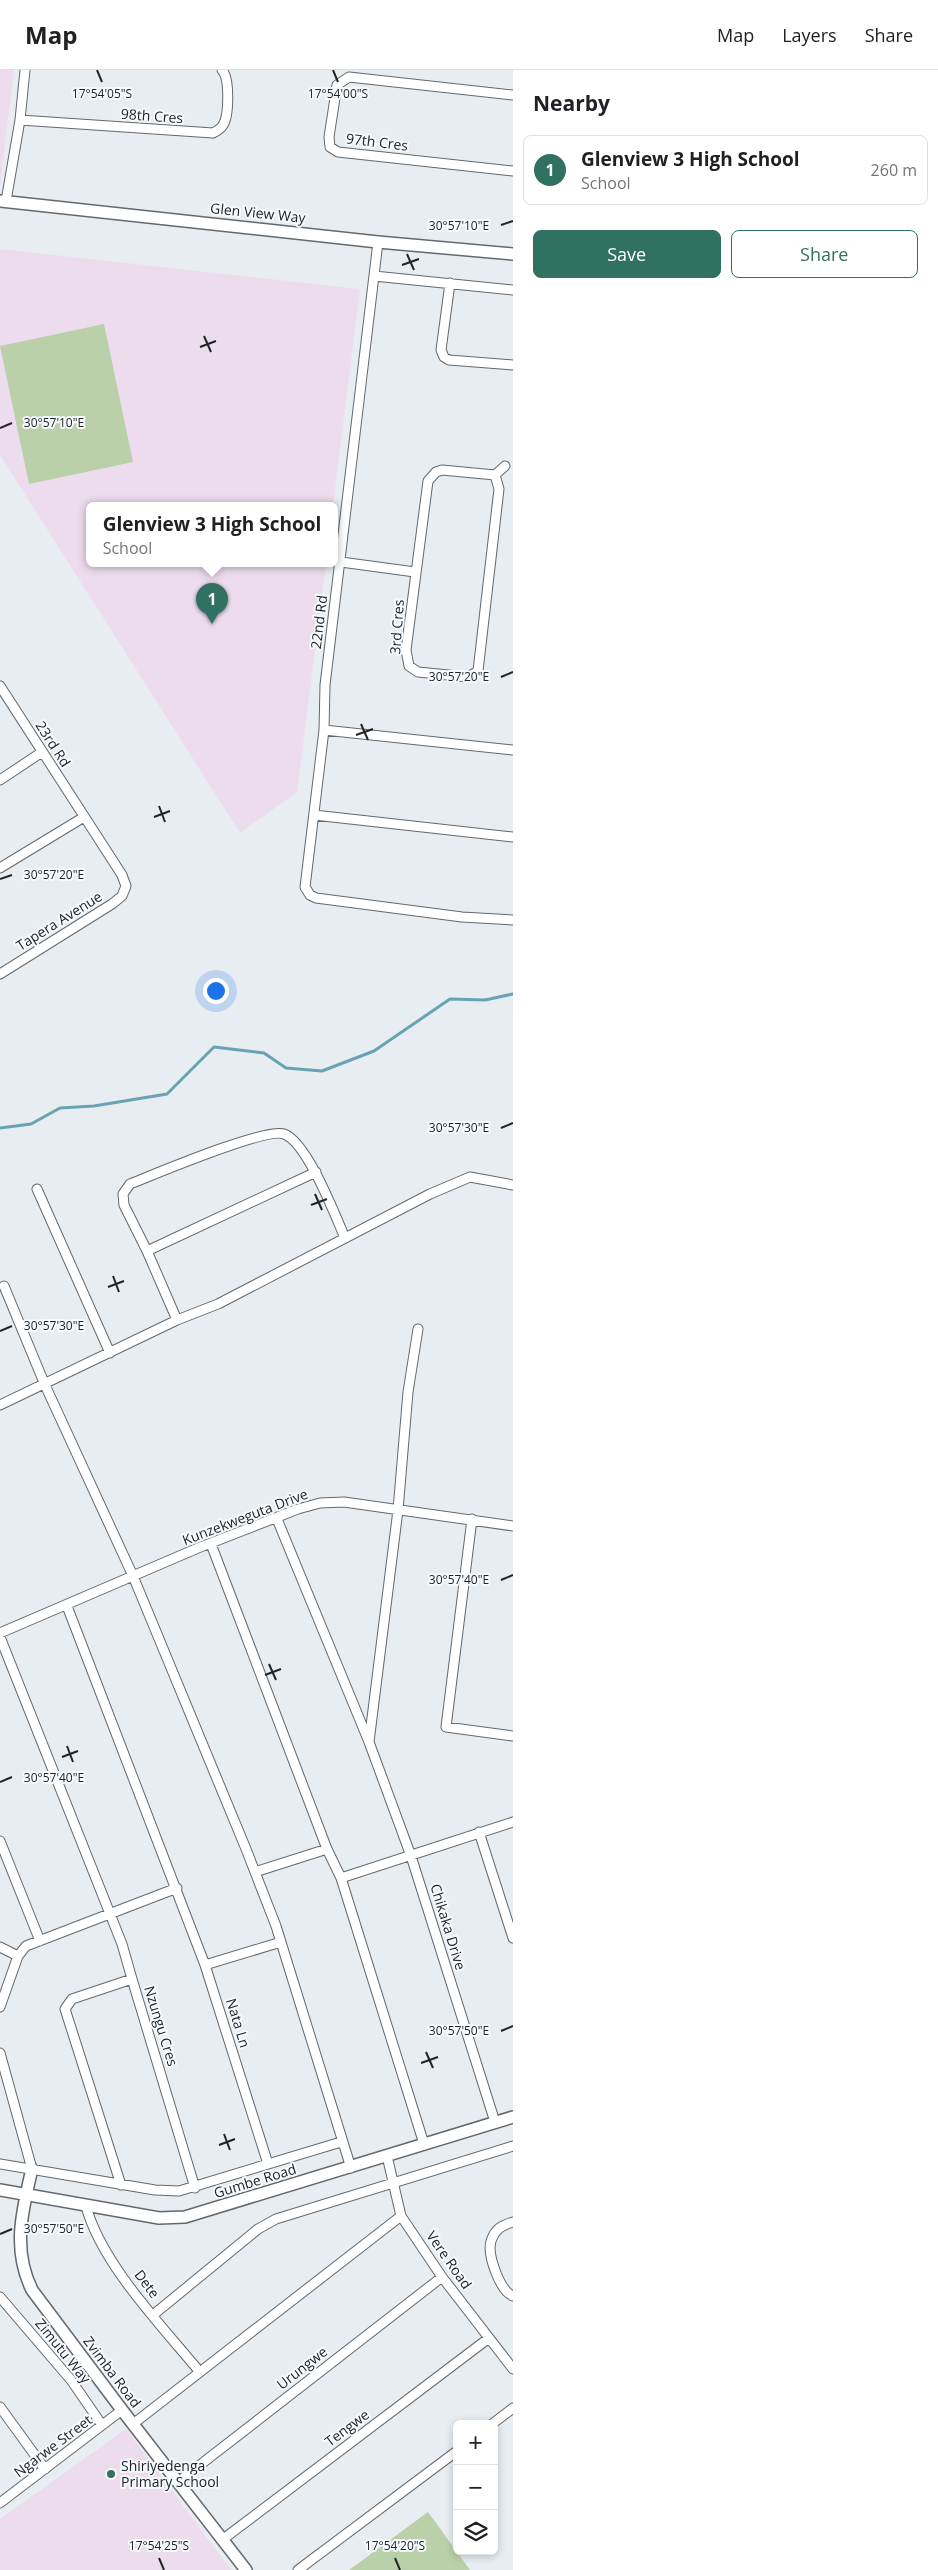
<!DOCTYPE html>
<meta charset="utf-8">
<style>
body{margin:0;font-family:"Open Sans",sans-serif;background:#f6f6f6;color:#202124}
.controls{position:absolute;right:15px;bottom:15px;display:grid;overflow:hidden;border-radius:8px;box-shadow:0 2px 8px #0003}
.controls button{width:45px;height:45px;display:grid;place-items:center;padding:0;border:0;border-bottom:1px solid #e0e0e0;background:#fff;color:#202124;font:25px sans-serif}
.you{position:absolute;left:215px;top:920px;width:18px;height:18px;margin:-12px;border:4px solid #fff;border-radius:50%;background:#1a73e8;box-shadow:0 0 0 8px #1a73e833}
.badge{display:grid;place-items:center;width:32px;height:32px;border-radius:50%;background:#307161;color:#fff;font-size:16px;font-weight:700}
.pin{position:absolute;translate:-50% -41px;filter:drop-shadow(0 1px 2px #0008)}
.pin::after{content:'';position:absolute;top:26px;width:18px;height:15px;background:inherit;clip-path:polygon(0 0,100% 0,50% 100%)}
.popup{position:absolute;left:86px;top:432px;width:252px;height:65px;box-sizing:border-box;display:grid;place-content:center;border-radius:8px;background:#fff;filter:drop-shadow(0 1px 4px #0005);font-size:16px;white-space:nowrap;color:#757577}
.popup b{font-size:19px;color:#202124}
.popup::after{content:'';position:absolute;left:50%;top:100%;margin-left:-10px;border:10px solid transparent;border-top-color:#fff}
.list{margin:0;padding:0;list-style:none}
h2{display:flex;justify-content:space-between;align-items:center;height:65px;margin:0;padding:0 20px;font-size:21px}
h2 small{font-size:16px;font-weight:400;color:#757577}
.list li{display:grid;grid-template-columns:32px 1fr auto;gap:15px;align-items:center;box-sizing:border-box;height:70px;margin:0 10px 10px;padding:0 10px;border:1px solid #e0e0e0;border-radius:8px}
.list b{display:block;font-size:19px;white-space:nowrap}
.list p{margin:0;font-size:16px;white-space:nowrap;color:#757577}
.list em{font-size:16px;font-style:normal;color:#757577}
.actions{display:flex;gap:10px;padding:15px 20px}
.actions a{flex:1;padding:11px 0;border:1px solid #307161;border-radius:8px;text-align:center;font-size:18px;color:#307161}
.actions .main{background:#307161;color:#fff}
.icon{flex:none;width:28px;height:28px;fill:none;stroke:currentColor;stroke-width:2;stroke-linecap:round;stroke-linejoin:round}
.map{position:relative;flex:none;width:513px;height:2500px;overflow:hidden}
header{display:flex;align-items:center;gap:30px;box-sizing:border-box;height:70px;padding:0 25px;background:#fff;border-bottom:1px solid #e0e0e0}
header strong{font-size:24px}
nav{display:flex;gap:28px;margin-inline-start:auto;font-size:18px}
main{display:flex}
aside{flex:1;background:#fff}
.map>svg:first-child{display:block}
.education{fill:#eddced}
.green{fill:#bad0a9}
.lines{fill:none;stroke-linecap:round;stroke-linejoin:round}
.stream{stroke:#67a3b4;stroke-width:3}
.minor-casing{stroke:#64686c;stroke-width:11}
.tertiary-casing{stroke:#64686c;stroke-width:14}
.minor{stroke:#fff;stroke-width:9}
.tertiary{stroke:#fff;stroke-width:11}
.ticks{fill:none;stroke:#222426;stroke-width:2}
.poi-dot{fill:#307161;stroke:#f6faff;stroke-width:2}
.labels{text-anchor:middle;stroke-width:4;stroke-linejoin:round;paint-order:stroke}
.street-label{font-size:14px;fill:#222426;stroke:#f6faff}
.poi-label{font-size:14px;fill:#222426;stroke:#f6faff;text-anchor:start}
.ticks-label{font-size:12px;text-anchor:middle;fill:#222426;stroke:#f6faff;stroke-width:4;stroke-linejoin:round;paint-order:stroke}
</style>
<header>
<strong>Map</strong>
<nav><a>Map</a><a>Layers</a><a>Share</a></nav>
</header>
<main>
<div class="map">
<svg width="513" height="2500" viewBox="0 0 513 2500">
<rect width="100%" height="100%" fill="#e8edf1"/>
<path class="education" d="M0 0H14L0 115Z
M0 179 360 219 333 435H90V493H326L297 722 240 763 0 385Z
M126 2359 231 2500H0V2449Z"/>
<path class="green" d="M104 254 133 392 29 414 0 276Z
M428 2442 470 2500H349Z"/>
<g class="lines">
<path class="stream" d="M0 1058 31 1054 60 1038 94 1036 167 1024 214 977 264 983 286 998 322 1001 374 981 450 929 485 930 513 924"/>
<defs>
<path id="minor" d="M513 25 349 7 337 15 329 67 330 77 338 82 513 101
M20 50 213 63C217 61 221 59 223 55 229 46 230 8 222 0
M6 131 20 50 25 0
M378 172 325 615 324 660 305 817 310 825 316 828 462 847 513 850
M374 206 513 220
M450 213 441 280 444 287 449 290 513 295
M495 405 442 400 436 402 428 411 406 580 409 596 418 602 468 607 478 601 499 419 495 405 505 396
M341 492 415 502
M0 616 122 805 126 816 122 826 112 834 0 904
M324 660 513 680
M0 710 42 682
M314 745 513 767
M0 798 84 747
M37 1119 110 1283
M147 1181 316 1102
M4 1216 45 1315 133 1506 246 1779 276 1856 351 2098
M177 1250 147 1181 124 1135 123 1124 130 1114C153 1105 266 1057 284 1064 307 1072 335 1145 345 1168
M0 1335 177 1250 218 1234 430 1124 470 1107 513 1115
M277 1449 369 1672 411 1786 495 2052
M472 1449 446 1657 513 1666
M211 1474 327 1779 341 1808 424 2074
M67 1536 205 1895 268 2094
M0 1563 198 1478 298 1439 320 1433 344 1432 513 1456
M0 1567 122 1874 132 1909
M369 1672 398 1440 408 1322 418 1259
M479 1762 513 1868
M0 1771 40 1871
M255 1802 327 1779
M341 1808 513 1752
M0 1877 18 1886
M205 1895 281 1872
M0 1937 18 1886 26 1876 177 1818
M0 1983 32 2099
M387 2086 401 2146 442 2207 513 2299
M0 2094 155 2120 179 2121 341 2072
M121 2115 65 1939 72 1929 132 1909 195 2118
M86 2136C101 2193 161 2255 199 2301
M513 2152C502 2155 495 2159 491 2171 487 2185 500 2221 513 2226
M0 2227 71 2310 102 2355
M153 2245 258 2159 276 2149 513 2076
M0 2337 45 2399
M133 2354 401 2146
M492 2354 513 2338
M178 2412 442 2207
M0 2433 122 2340
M222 2470 489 2268
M298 2500 457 2381"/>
<path id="tertiary" d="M0 131 378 172 513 184
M32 2099C22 2141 12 2180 32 2220L122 2340 246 2500
M0 2120 159 2148 185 2147 513 2047"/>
</defs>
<use href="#minor" class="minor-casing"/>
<use href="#tertiary" class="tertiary-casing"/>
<use href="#minor" class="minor"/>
<use href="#tertiary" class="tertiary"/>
</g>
<path class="ticks" d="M97 0 102 12M333 0 338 12M501 155 513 151M407 184 414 200M402 195 419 189M204 266 211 282M200 277 216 271M0 358 12 353M501 607 513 602M361 654 368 670M356 665 373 659M159 736 165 752M154 747 170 741M0 809 12 805M501 1058 513 1053M315 1124 322 1140M311 1135 327 1129M113 1206 119 1222M108 1217 124 1211M0 1261 12 1256M501 1510 513 1505M269 1594 276 1610M265 1605 281 1599M67 1676 73 1692M62 1687 78 1681M0 1712 12 1707M501 1961 513 1956M426 1982 433 1998M421 1993 438 1987M224 2064 230 2080M219 2075 235 2069M0 2164 12 2159M159 2488 164 2500M395 2488 400 2500"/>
<circle class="poi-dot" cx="111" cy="2404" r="5"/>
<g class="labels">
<g class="street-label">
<text transform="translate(152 46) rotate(4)" y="5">98th Cres</text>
<text transform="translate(377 72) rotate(7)" y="5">97th Cres</text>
<text transform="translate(258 143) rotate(6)" y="5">Glen View Way</text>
<text transform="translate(319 552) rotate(-83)" y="5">22nd Rd</text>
<text transform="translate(397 557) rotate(-86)" y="5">3rd Cres</text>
<text transform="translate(53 674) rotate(57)" y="5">23rd Rd</text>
<text transform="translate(59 851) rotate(-32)" y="5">Tapera Avenue</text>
<text transform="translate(245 1447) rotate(-21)" y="5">Kunzekweguta Drive</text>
<text transform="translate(448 1857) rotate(73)" y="5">Chikaka Drive</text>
<text transform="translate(238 1953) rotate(73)" y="5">Nata Ln</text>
<text transform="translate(161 1956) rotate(73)" y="5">Nzungu Cres</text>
<text transform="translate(255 2111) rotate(-17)" y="5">Gumbe Road</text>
<text transform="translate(449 2190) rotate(55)" y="5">Vere Road</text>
<text transform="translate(147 2214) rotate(53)" y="5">Dete</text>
<text transform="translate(63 2281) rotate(51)" y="5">Zimutu Way</text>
<text transform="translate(302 2298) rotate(-38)" y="5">Urungwe</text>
<text transform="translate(112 2302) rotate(53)" y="5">Zvimba Road</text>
<text transform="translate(347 2358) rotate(-37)" y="5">Tengwe</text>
<text transform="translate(53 2376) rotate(-37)" y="5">Ngarwe Street</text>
</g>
<g class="poi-label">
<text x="121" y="2401">Shiriyedenga<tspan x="121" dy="16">Primary School</tspan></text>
</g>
</g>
<g class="ticks-label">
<text x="102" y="28">17°54'05"S</text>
<text x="338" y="28">17°54'00"S</text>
<text x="459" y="160">30°57'10"E</text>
<text x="54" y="357">30°57'10"E</text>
<text x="459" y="611">30°57'20"E</text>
<text x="54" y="809">30°57'20"E</text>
<text x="459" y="1062">30°57'30"E</text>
<text x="54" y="1260">30°57'30"E</text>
<text x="459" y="1514">30°57'40"E</text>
<text x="54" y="1712">30°57'40"E</text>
<text x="459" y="1965">30°57'50"E</text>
<text x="54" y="2163">30°57'50"E</text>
<text x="159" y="2480">17°54'25"S</text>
<text x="395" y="2480">17°54'20"S</text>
</g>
</svg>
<div class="controls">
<button>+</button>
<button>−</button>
<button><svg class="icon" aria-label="layers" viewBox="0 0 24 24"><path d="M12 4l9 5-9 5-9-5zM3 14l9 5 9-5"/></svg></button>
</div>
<div class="you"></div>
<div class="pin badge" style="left:212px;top:554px">1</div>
<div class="popup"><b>Glenview 3 High School</b>School</div>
</div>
<aside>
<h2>Nearby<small></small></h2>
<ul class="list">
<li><span class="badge">1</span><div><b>Glenview 3 High School</b><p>School</p></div><em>260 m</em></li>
</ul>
<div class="actions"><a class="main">Save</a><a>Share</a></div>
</aside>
</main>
